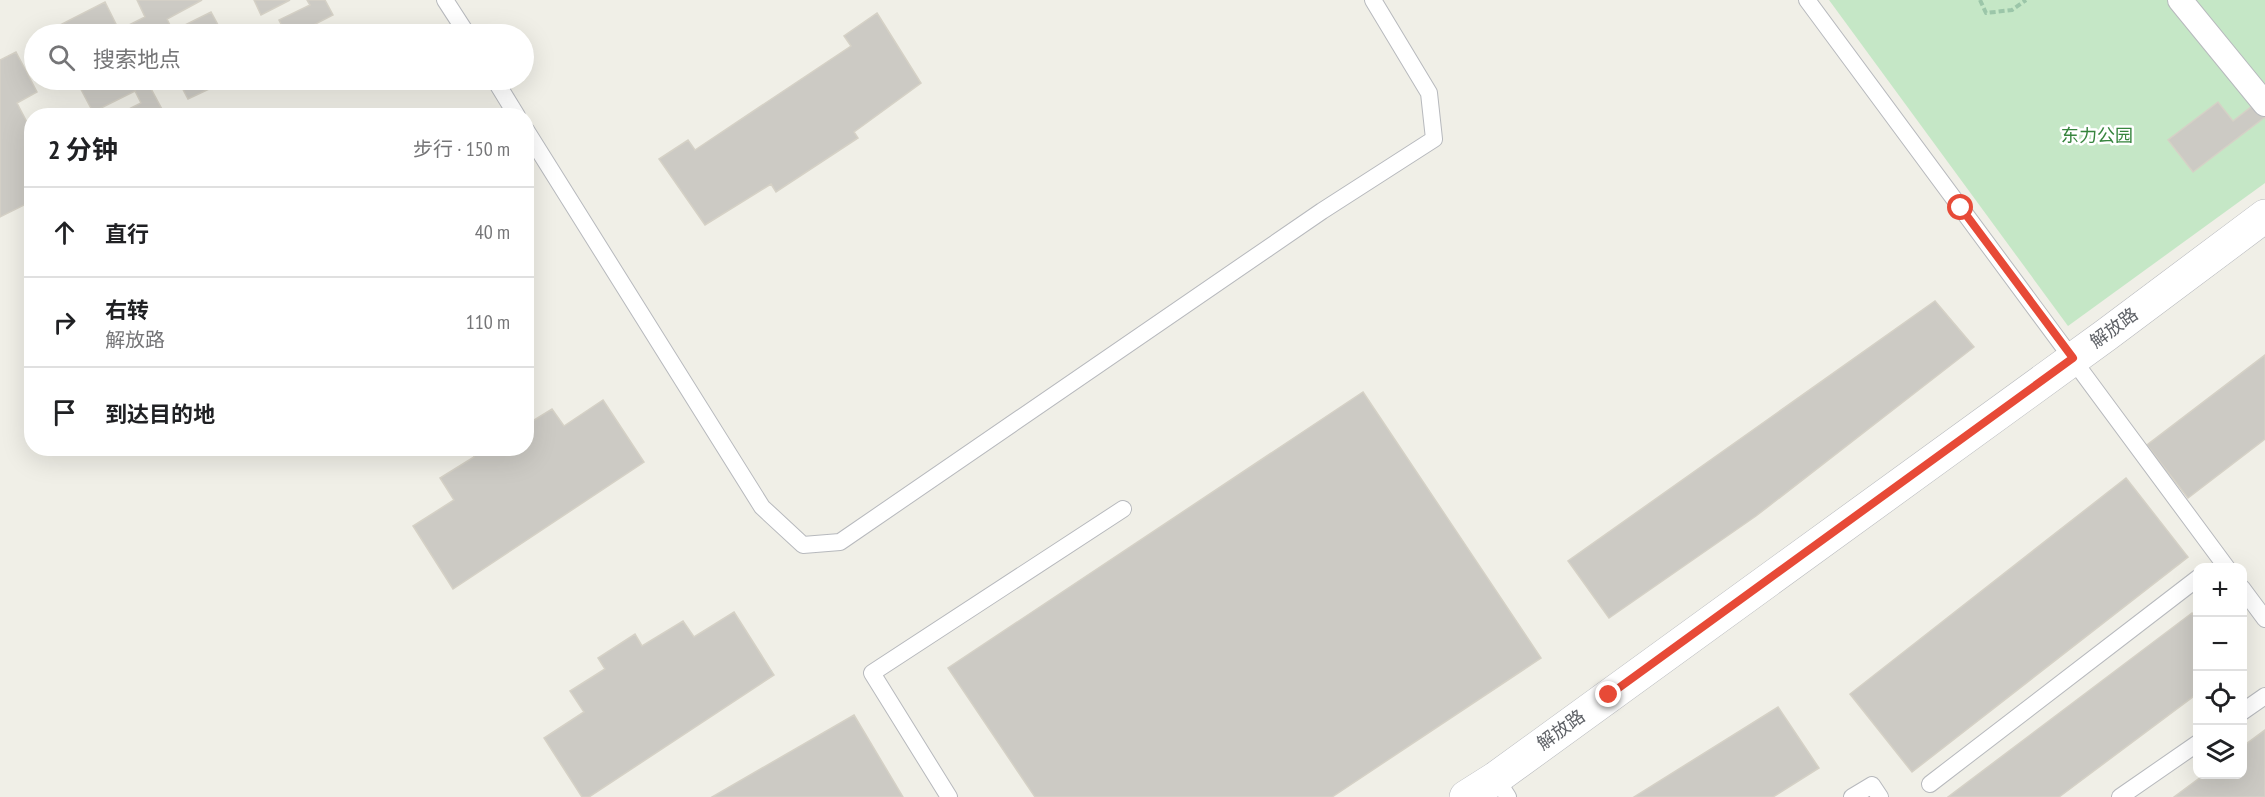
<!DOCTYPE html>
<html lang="zh">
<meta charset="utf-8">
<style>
body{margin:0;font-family:"PT Sans Narrow","Noto Sans SC",sans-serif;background:#f6f6f6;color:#202124}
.controls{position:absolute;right:18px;bottom:18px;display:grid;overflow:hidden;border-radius:12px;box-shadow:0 6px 24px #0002}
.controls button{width:54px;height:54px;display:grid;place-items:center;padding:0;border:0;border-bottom:2px solid #e0e0e0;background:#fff;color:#202124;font:30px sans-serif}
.stop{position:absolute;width:18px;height:18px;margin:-14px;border:4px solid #e74a37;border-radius:50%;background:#fff}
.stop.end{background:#e74a37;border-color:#fff;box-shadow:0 2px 6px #0008}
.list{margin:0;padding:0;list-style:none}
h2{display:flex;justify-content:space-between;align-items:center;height:78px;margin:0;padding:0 24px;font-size:26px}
h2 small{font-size:20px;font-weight:400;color:#757577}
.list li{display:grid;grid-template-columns:39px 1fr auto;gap:18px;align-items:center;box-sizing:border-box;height:90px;padding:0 24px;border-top:2px solid #e0e0e0}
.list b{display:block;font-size:22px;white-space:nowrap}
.list p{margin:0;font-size:20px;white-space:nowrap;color:#757577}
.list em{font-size:20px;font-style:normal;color:#757577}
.icon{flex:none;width:33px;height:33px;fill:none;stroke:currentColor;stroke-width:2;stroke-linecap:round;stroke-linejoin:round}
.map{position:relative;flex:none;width:2265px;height:797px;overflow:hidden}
.search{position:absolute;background:#fff;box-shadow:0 6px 24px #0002;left:24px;top:24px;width:510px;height:66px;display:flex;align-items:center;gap:15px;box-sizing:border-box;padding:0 21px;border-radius:33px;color:#757577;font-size:22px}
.panel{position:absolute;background:#fff;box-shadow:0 6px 24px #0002;left:24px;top:108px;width:510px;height:348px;border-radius:24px}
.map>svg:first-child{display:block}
.green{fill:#c5e7c6}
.building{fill:#cccac4;stroke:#d5d1c6;stroke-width:1.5}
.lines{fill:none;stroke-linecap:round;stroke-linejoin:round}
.service-casing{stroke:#b7b9bd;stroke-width:18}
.pedestrian-casing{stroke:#b7b9bd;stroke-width:26}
.tertiary-casing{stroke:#b7b9bd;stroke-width:34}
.path{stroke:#9cc6a9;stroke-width:4;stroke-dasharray:6 3;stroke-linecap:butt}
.service{stroke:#fff;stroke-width:16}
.pedestrian{stroke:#fff;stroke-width:24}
.tertiary{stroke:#fff;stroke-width:33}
.route{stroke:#e74a37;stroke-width:8}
.labels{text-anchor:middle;stroke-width:5;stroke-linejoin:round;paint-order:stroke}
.park-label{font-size:18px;fill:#37853e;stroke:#fff}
.street-label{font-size:18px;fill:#5f6267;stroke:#fff}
</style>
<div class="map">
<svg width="2265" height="797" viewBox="0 0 2265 797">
<rect width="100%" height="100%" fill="#f0efe7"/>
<path class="green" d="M1829 0H2265V183L2068 326Z"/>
<path class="building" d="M137 0H202L167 19 173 31 211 12 223 34H54L52 29 105 2 119 30 145 17Z
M254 0H290L261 15Z
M307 0H325L333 15 296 34H286L279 20 310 5Z
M877 13 921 83 854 132 858 138 776 192 771 184 705 225 659 159 688 140 695 150 851 46 844 36Z
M16 52 37 92 17 103 32 132V201L0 217V60Z
M82 80H155L148 83 164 113 159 116H115L141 103 135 91 93 112 77 82Z
M178 80H228L188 99Z
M2265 96V117L2193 172 2168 140 2218 102 2233 121Z
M1935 301 1974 347 1756 516 1609 618 1568 561Z
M2265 355V439L2188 498 2147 445Z
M1363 392 1541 658 1332 797H1035L948 668Z
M603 400 644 462 453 589 413 526 454 500 440 478 474 457 469 448H526V425L552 409 564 426Z
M2126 478 2188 557 1912 772 1850 694Z
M734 612 774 675 589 797H582L544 738 584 712 570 691 605 669 598 658 635 634 642 646 683 621 694 637Z
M2192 613 2198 621V693L2059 797H1948Z
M1778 707 1819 768 1773 797H1634Z
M854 715 903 797H712Z
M2265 730V797H2174L2205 774H2242V747Z"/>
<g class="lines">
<defs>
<path id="service" d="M445 0 467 34
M1807 0 2227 568
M495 80 517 116
M526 130 762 507 803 545 840 542 1322 211 1434 139 1429 93 1373 0
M2242 588 2265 619
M2242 712 2265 696
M1496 778 1508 797
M1930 784 2198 578
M949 797 872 673 1123 509
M1852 797 1872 785 1880 797
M2120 797 2198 743"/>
<path id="pedestrian" d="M2180 0 2265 104"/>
<path id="tertiary" d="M1466 797 1496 778 2106 335 2265 216"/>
</defs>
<use href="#service" class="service-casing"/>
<use href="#pedestrian" class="pedestrian-casing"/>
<use href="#tertiary" class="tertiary-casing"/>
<path class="path" d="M1980 0 1986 13 2012 10 2026 0"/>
<use href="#service" class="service"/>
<use href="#pedestrian" class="pedestrian"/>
<use href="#tertiary" class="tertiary"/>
</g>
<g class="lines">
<path class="route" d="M1609 695 2073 358 1961 208"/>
</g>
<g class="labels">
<g class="park-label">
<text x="2097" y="142">东力公园</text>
</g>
<g class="street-label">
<text transform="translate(2114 328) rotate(-36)" y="6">解放路</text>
<text transform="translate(1561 730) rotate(-36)" y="6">解放路</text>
</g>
</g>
</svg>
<div class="controls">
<button>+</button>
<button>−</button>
<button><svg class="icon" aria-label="locate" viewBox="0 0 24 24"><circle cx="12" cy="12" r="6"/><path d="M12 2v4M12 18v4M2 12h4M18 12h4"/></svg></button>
<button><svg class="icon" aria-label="layers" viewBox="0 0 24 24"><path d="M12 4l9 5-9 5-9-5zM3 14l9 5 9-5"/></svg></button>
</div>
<div class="stop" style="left:1961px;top:208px"></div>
<div class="stop end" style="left:1609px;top:695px"></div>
<div class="search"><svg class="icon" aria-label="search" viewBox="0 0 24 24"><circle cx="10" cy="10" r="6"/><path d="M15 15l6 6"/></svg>搜索地点</div>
<section class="panel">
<h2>2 分钟<small>步行 · 150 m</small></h2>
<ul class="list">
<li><svg class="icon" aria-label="ahead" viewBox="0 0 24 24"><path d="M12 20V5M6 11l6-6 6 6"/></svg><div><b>直行</b></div><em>40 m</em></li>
<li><svg class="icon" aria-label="right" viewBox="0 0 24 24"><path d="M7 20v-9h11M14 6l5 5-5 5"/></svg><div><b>右转</b><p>解放路</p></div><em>110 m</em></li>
<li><svg class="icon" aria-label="arrive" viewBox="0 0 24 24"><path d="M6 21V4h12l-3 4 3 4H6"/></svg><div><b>到达目的地</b></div></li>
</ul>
</section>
</div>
